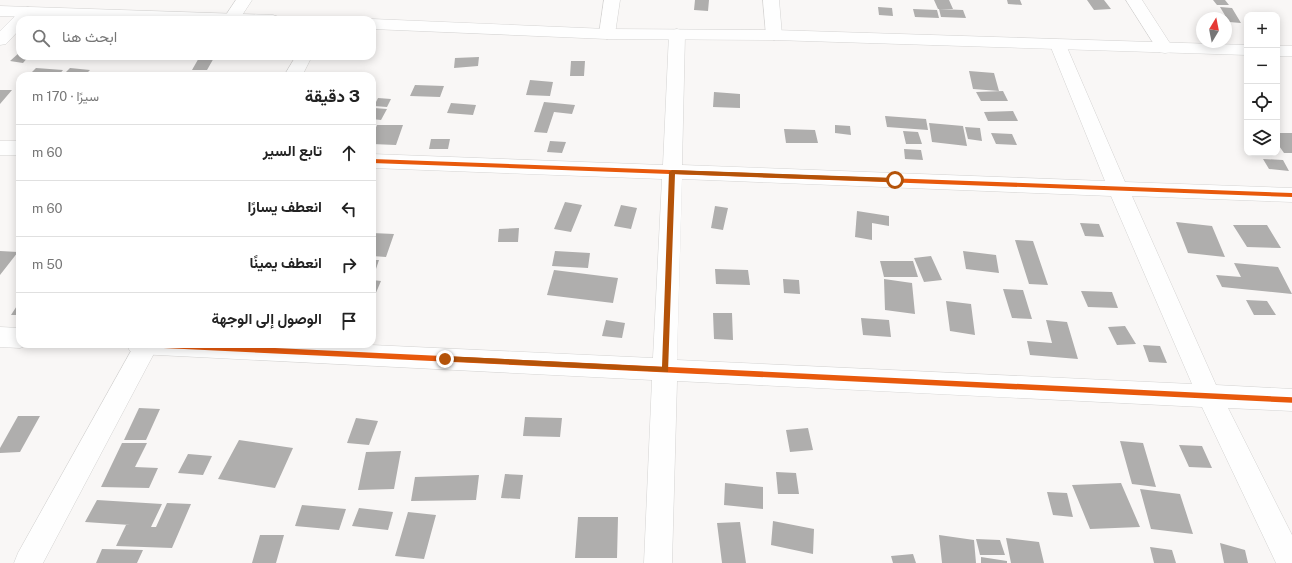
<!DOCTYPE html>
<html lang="ar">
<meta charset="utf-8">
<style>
body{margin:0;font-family:"Public Sans",Vazirmatn,sans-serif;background:#f6f6f6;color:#222;direction:rtl}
.controls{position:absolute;right:12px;top:12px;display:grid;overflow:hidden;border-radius:8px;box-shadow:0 2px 10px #0003}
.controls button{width:36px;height:36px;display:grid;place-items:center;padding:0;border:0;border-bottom:1px solid #e0e0e0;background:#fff;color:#222;font:20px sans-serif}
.compass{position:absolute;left:1196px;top:12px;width:36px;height:36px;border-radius:50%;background:#fff;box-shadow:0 2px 10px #0003;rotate:10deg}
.stop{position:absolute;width:12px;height:12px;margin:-9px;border:3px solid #b45309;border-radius:50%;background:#fff}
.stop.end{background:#b45309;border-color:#fff;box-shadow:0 1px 4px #0008}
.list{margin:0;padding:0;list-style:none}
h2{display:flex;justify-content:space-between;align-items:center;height:52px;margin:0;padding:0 16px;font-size:17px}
h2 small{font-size:13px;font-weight:400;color:#767676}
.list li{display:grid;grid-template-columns:26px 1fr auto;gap:12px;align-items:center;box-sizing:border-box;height:56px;padding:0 16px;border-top:1px solid #e0e0e0}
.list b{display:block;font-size:15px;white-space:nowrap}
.list em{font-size:13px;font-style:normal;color:#767676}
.icon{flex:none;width:22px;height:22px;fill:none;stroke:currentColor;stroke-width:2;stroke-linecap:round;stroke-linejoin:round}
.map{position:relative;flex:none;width:1292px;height:563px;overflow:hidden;direction:ltr}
.search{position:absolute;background:#fff;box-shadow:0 2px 10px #0003;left:16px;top:16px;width:360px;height:44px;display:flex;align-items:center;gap:10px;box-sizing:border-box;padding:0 14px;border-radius:12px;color:#767676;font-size:15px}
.panel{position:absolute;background:#fff;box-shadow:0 2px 10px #0003;left:16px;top:72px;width:360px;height:276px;border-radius:12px;direction:rtl}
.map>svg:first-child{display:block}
.building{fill:#afaead}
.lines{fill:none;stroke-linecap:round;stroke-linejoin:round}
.street-casing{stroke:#d4d3d2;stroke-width:1}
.secondary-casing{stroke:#d4d3d2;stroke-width:1}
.street{fill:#fefefe;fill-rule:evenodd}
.secondary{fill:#fefefe;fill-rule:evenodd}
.cycleway-far1-casing{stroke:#fff;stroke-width:6}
.cycleway-casing{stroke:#fff;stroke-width:8}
.cycleway-far1{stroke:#e8590c;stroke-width:4}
.cycleway{stroke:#e8590c;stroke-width:5.5}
.route{fill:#b45309}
</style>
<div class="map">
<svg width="1292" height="563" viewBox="0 0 1292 563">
<rect width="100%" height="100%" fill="#f9f7f6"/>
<path class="building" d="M695 0H709L708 11 694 10Z
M934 0H949L953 9H938Z
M1007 0H1020L1022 5 1008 4Z
M1087 0H1104L1111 9 1094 10Z
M1213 0H1225L1229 5H1217Z
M878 7 892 8 893 16 879 15Z
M1220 7 1232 8 1241 23 1229 22Z
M913 9 937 10 939 18 915 17Z
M939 9 963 10 966 18 941 17Z
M20 52V56H29L23 63 10 61Z
M200 56H215L207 70H192Z
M479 57 478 66 454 68 455 58Z
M571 61H585L584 76H570Z
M36 68 63 70 58 76H28Z
M70 68 90 70 84 76H62Z
M969 71 994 73 999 91 973 89Z
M194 72H219L217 76H191Z
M530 80 553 82 550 96 526 95Z
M415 85 444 86 440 97 410 96Z
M0 90H12L0 104Z
M1003 91 1008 101H981L976 92Z
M714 92 740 94V108L713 107Z
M378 98 391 99 387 107 374 106Z
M544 102 575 105 572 114 554 112 547 133 534 132Z
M451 103 476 105 473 115 447 113Z
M374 108 387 109 381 120 372 119V111Z
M1013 111 1018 121H988L984 112Z
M885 116 926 119 928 130 887 127Z
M929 123 963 126 967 146 932 142Z
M377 125H403L396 145 372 144V137Z
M835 125 850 126 851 135 835 133Z
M965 127 980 128 982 141 968 139Z
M784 129 815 130 818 143H786Z
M903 131 918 132 922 144H906Z
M991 133 1012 134 1017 145 996 144Z
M1277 133H1292V153H1284L1277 143Z
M431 139H450L448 149H429Z
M550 141 566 142 562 153 547 152Z
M904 149 921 150 923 160 905 159Z
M1263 159 1283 160 1289 171 1269 169Z
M565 202 582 205 571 232 554 229Z
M621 205 637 208 631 229 614 226Z
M715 206 728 208 723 230 711 228Z
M857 211 889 216V226L872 223V240L855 237Z
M1176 222 1212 226 1225 257 1188 253Z
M1080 223 1099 224 1104 237 1085 236Z
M1233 225H1267L1281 248 1247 247Z
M519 228 518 242H498L499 229Z
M372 233 394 234 386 257 372 256Z
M1015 240 1033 241 1048 285 1029 284Z
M0 251 18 252 0 275Z
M555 251 590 253 588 268 552 266Z
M963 251 996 255 999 273 966 269Z
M931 256 942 280 924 282 914 258Z
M372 260H379L374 275H372Z
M880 261H913L918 277H884Z
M1234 263 1278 267 1292 294 1222 287 1216 275 1241 277Z
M715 269 748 270 750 285 716 284Z
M554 270 618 278 613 303 547 295Z
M783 279 799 280 800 294 784 293Z
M884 279 912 283 915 314 885 310Z
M372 280 381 281 372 302Z
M1003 289 1023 290 1032 319 1012 318Z
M1081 291 1112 292 1118 308 1088 307Z
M1246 300 1267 301 1276 315H1254Z
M20 301V315H11Z
M946 301 971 304 975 335 950 331Z
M713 313H732L733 340 714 339Z
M861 318 889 320 891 337 863 335Z
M606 320 625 323 622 338 602 336Z
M1046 320 1067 322 1078 359 1030 355 1027 341 1052 343Z
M1125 326 1136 344 1117 345 1108 327Z
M1143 345 1160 346 1167 363 1149 362Z
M139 408 160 409 146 440H124Z
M18 416H40L20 452 0 453V448Z
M525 417 562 418 560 437 523 436Z
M356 418 378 421 369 445 347 443Z
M808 428 813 450 790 452 786 430Z
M239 440 293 448 275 488 218 479Z
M1120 441 1143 443 1156 487 1132 484Z
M122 443H147L135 467 158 468 149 488 101 487Z
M1179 445 1202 446 1212 468 1189 467Z
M401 451 394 489 358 490 366 452Z
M188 454 212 456 203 475 178 473Z
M776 472 796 473 799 494H778Z
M505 474 523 475 520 499 501 498Z
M479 475 476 500 411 501 415 477Z
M725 483 763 487V509L724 505Z
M1121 483 1140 527 1090 529 1072 485Z
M1140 489 1180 494 1193 534 1151 529Z
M1047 492 1067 493 1073 517 1053 515Z
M97 500 162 504 151 527H156L167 503 191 504 172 548 116 546 126 525H130L85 522Z
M302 505 346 509 339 530 295 526Z
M359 508 393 512 388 530 352 526Z
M408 512 436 515 424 559 395 556Z
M578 517H618L617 558H575Z
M773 521 814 529 813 554 771 545Z
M740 522 746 563H722L717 523Z
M260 535H284L276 563H252Z
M939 535 974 540 976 563H942Z
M1006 538 1039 542 1044 563H1011Z
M976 539 1000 540 1005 555H980Z
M1220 543 1245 550 1248 563H1224Z
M1150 547 1172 550 1176 563H1154Z
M102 549 143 550 137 563H96Z
M913 554 916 563H893L891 556Z
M981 557 1007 561V563H981Z"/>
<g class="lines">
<defs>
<path id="street" d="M236 0H252L239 20H225L224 18Z
M604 0H620L615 34 613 37 607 39 601 37 599 34Z
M763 0H779L782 35 780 38 774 40 768 38 766 35Z
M1126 0H1142L1173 48 1171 52 1165 53 1159 52Z
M28 7 34 9 36 12 29 20H20V29L6 44 0 45V31L22 9Z
M677 29 683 31 685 34 682 165 1105 181 1050 45 1052 41 1058 40 1064 41 1066 45 1125 182 1292 188V202L1132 196 1216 385 1292 389V411L1228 408 1292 535V563H1276L1202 407 677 381 672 563H644L652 380 138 354 130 351 126 344H350L653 358 662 179 372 168V154L663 165 669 34 671 31ZM682 179 1111 196 1192 384 677 360Z
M0 141H20V155H0Z
M0 327 20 328V344L28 345 20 348 0 347Z"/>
<path id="secondary" d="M0 6 273 15 279 17 281 20H128L0 16Z
M372 19 607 29 774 30 1247 45V55L774 40 607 39 372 29V20H369Z
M1277 46H1292V56H1277Z
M296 56H312L302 76H284Z
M135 344H159L43 563H14L18 553Z"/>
</defs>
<use href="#street" class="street-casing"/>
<use href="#secondary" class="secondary-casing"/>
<use href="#street" class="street"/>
<use href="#secondary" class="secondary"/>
<defs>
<path id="cycleway-far1" d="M372 161 1292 195"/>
<path id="cycleway" d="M138 344 1292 400"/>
</defs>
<use href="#cycleway-far1" class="cycleway-far1-casing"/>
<use href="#cycleway" class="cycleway-casing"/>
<use href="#cycleway-far1" class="cycleway-far1"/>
<use href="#cycleway" class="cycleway"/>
</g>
<path class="route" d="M672 170 895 178 898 180 895 182 675 174 668 372 443 361V357L445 356 662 367 669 172Z"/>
</svg>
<div class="controls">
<button>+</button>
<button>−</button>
<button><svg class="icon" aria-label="locate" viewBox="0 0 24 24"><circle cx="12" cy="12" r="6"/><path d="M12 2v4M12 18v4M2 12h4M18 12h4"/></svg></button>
<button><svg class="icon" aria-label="layers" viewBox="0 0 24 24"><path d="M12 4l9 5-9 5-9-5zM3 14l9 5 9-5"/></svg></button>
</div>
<svg class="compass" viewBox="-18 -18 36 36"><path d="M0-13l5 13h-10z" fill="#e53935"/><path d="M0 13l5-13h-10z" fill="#767676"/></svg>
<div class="stop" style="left:895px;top:180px"></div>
<div class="stop end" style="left:445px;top:359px"></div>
<div class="search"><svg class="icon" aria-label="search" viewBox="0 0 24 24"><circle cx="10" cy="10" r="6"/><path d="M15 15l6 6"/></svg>ابحث هنا</div>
<section class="panel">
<h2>3 دقيقة<small>سيرًا · 170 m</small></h2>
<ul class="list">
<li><svg class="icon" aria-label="ahead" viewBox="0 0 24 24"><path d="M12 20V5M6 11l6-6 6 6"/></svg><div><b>تابع السير</b></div><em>60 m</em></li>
<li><svg class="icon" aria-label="left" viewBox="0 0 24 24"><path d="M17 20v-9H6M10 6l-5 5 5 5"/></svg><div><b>انعطف يسارًا</b></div><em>60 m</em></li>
<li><svg class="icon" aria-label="right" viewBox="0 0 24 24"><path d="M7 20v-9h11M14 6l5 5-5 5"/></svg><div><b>انعطف يمينًا</b></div><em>50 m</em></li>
<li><svg class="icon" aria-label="arrive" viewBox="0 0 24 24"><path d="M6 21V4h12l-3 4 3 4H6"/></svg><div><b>الوصول إلى الوجهة</b></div></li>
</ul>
</section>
</div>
